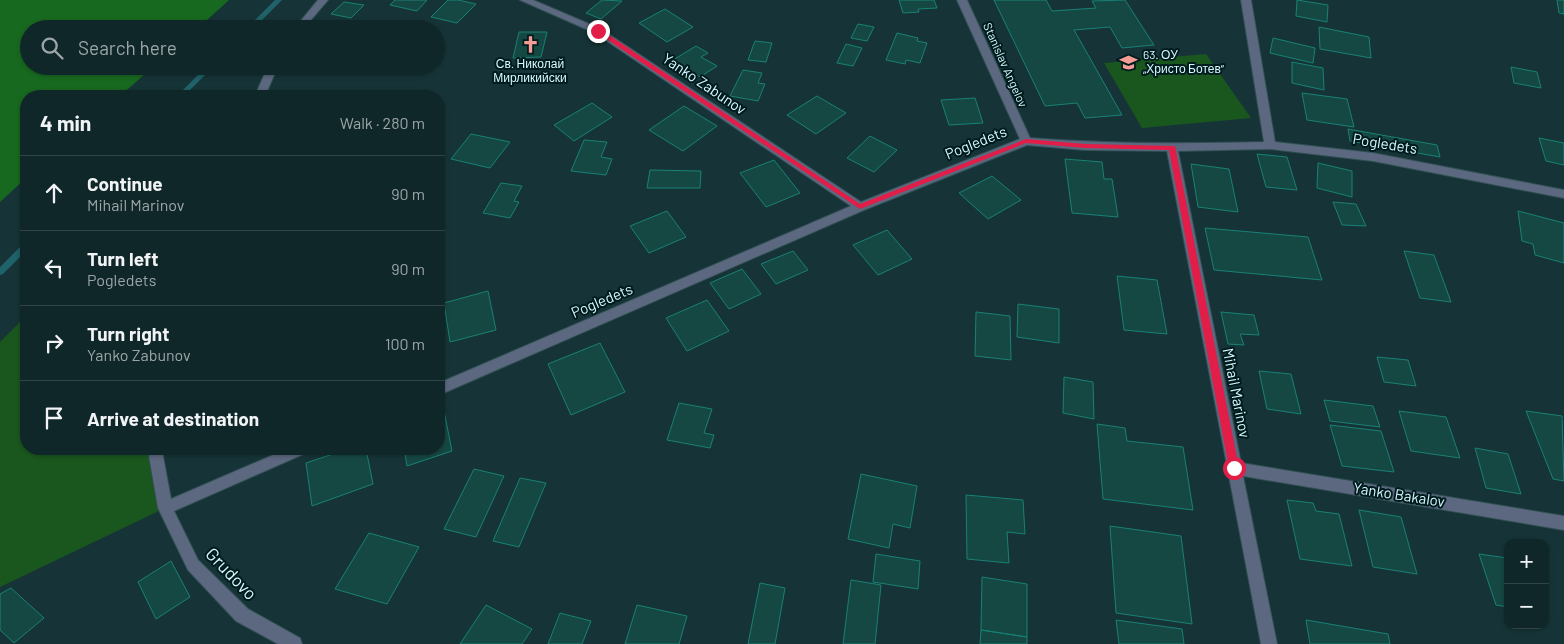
<!DOCTYPE html>
<meta charset="utf-8">
<style>
body{margin:0;font-family:Barlow,sans-serif;background:#192f31;color:#f1f3f6}
.controls{position:absolute;right:15px;bottom:15px;display:grid;overflow:hidden;border-radius:10px;box-shadow:0 1px 4px #0004}
.controls button{width:45px;height:45px;display:grid;place-items:center;padding:0;border:0;border-bottom:1px solid #304446;background:#102729;color:#f1f3f6;font:25px sans-serif}
.stop{position:absolute;width:15px;height:15px;margin:-11px;border:4px solid #e11d48;border-radius:50%;background:#fff}
.stop.end{background:#e11d48;border-color:#fff;box-shadow:0 1px 5px #0008}
.list{margin:0;padding:0;list-style:none}
h2{display:flex;justify-content:space-between;align-items:center;height:65px;margin:0;padding:0 20px;font-size:21px}
h2 small{font-size:16px;font-weight:400;color:#9ca5a8}
.list li{display:grid;grid-template-columns:32px 1fr auto;gap:15px;align-items:center;box-sizing:border-box;height:75px;padding:0 20px;border-top:1px solid #304446}
.list b{display:block;font-size:19px;white-space:nowrap}
.list p{margin:0;font-size:16px;white-space:nowrap;color:#9ca5a8}
.list em{font-size:16px;font-style:normal;color:#9ca5a8}
.icon{flex:none;width:28px;height:28px;fill:none;stroke:currentColor;stroke-width:2;stroke-linecap:round;stroke-linejoin:round}
.map{position:relative;flex:none;width:1564px;height:644px;overflow:hidden}
.search{position:absolute;background:#102729;box-shadow:0 1px 4px #0004;left:20px;top:20px;width:425px;height:55px;display:flex;align-items:center;gap:12px;box-sizing:border-box;padding:0 18px;border-radius:28px;color:#9ca5a8;font-size:19px}
.panel{position:absolute;background:#102729;box-shadow:0 1px 4px #0004;left:20px;top:90px;width:425px;height:365px;border-radius:20px}
.map>svg:first-child{display:block}
.green{fill:#1a571e}
.forest{fill:#186920}
.lines{fill:none;stroke-linecap:round;stroke-linejoin:round}
.stream{fill:#206269;fill-rule:evenodd}
.building{fill:#164843;stroke:#188176}
.minor-casing{stroke:#315053;stroke-width:2}
.minor{fill:#5c6880;fill-rule:evenodd}
.route{fill:#e11d48}
.labels{text-anchor:middle;stroke-width:4;stroke-linejoin:round;paint-order:stroke}
.far-poi-label{font-size:12px;fill:#d6f9fd;stroke:#001b1e;text-anchor:start}
.far-street-label{font-size:12px;fill:#d6f9fd;stroke:#001b1e}
.street-label{font-size:15px;fill:#d6f9fd;stroke:#001b1e}
.near-street-label{font-size:18px;fill:#d6f9fd;stroke:#001b1e}
</style>
<div class="map">
<svg width="1564" height="644" viewBox="0 0 1564 644">
<rect width="100%" height="100%" fill="#163437"/>
<path class="green" d="M1206 54 1251 118 1142 128 1104 63Z
M26 316V449H157L156 456 165 508 0 587V342Z"/>
<path class="forest" d="M0 0H229L197 29H29V66H154L120 96H26V178L0 202Z"/>
<g class="lines">
<path class="stream" d="M275 0H282L253 29H246Z
M207 66H214L184 96H177Z
M26 243V251L3 274 0 275V267L23 244Z"/>
</g>
<path class="building" d="M395 0H427L417 11 390 5Z
M448 0H458L476 4 457 23 431 17Z
M602 0 622 1 601 19 586 13Z
M899 0H934L937 8 918 9 919 12 903 13Z
M994 0H1046L1052 11 1096 8 1092 1 1125 0 1154 45 1122 48 1110 27 1074 30 1122 115 1085 118 1077 103 1045 106Z
M1297 0 1328 5 1327 22 1296 16Z
M1557 0H1564V14L1559 13Z
M344 2 364 5 351 18 331 14Z
M665 9 693 27 667 42 639 23Z
M858 24 874 27 867 41 851 38Z
M1319 27 1369 37 1371 58 1320 49Z
M519 32H547L541 57 513 58Z
M897 33 918 38 917 41 927 43 920 63 906 60 905 64 886 60Z
M1273 38 1315 48 1313 63 1270 53Z
M755 41 772 43 766 62 748 60Z
M846 44 862 48 853 66 837 63Z
M696 46 708 53 701 57 717 66 700 77 673 60Z
M1292 62 1323 68 1324 90 1292 83Z
M1511 67 1537 72 1541 88 1514 83Z
M743 70 762 73 758 83 765 84 758 101 730 96Z
M1302 93 1347 99 1354 127 1307 120Z
M817 96 846 113 816 134 787 115Z
M975 98 983 123 949 125 941 100Z
M592 103 612 117 574 141 554 125Z
M684 106 717 126 683 151 649 130Z
M1348 129 1437 145 1440 157 1350 141Z
M471 134 510 142 490 168 451 159Z
M870 136 897 150 874 172 847 158Z
M1539 138 1564 143V165L1546 161Z
M584 140 607 142 601 157 612 159 606 175 571 171Z
M1257 154 1287 157 1297 190 1266 187Z
M1065 159 1102 162 1104 179H1112L1118 217 1072 213Z
M774 160 800 193 766 207 740 173Z
M1318 163 1352 171V197L1317 188Z
M1191 164 1229 169 1238 212 1198 207Z
M650 170 701 171 700 188H647Z
M992 176 1021 200 988 219 959 193Z
M501 183 522 186 514 201 519 202 510 218 483 213Z
M1333 202 1356 204 1366 226 1342 225Z
M667 211 686 237 649 253 630 226Z
M1518 211 1564 223V263L1535 255 1533 244 1522 241Z
M1205 228 1308 237 1322 280 1214 270Z
M887 230 912 259 878 275 853 245Z
M793 251 808 270 776 284 761 264Z
M1404 251 1434 255 1451 302 1420 298Z
M742 269 761 294 729 309 710 283Z
M1117 276 1157 280 1167 334 1124 330Z
M488 291 496 330 450 342 444 303Z
M707 300 729 331 687 351 666 318Z
M1018 304 1059 309V343L1017 337Z
M976 312 1010 316 1011 360 975 356Z
M1221 312 1254 315 1259 335 1240 334 1244 345 1228 344Z
M600 343 625 392 571 415 548 364Z
M1377 357 1408 360 1416 386 1384 382Z
M1259 371 1291 374 1301 414 1267 409Z
M1064 377 1093 382 1094 419 1063 413Z
M1324 400 1373 406 1380 427 1330 421Z
M679 403 712 409 704 433 714 435 710 448 667 440Z
M444 411 452 451 407 466 404 449H439V413Z
M1399 411 1446 417 1460 458 1411 451Z
M1526 411 1562 416 1564 481 1553 479Z
M1097 424 1125 428 1127 441 1183 447 1193 510 1103 499Z
M1330 425 1381 431 1394 472 1342 466Z
M1475 448 1508 454 1521 494 1486 488Z
M348 449H366L373 484 312 506 306 463Z
M474 469 504 476 476 537 444 529Z
M861 474 917 486 910 528 893 524 889 548 848 539Z
M520 478 546 483 519 547 493 541Z
M966 495 1023 500 1025 534 1007 532 1009 563 967 559Z
M1287 500 1313 503 1316 511 1339 514 1352 566 1300 559Z
M1359 510 1401 517 1417 574 1373 567Z
M1110 526 1181 536 1192 624 1116 613Z
M369 533 419 547 387 604 335 589Z
M876 554 920 561 918 589 873 582Z
M1479 554 1508 558V607L1496 605Z
M171 561 190 597 156 619 138 582Z
M982 577 1027 584V637L981 630Z
M851 580 881 585 875 644H843Z
M760 583 785 588 775 644H748Z
M11 588 44 618 14 643 0 630V594Z
M486 605 532 629 522 644H460Z
M637 605 687 616 679 644H625Z
M560 613 591 621 582 644H548Z
M1116 620 1182 629 1184 644H1119Z
M1306 620 1388 634 1390 644H1310Z
M981 630 1027 637V644H980Z"/>
<g class="lines">
<defs>
<path id="minor" d="M318 0H328L303 29H294Z
M520 0H533L601 29 861 202 1020 139 957 0H967L1030 138C1108 144 1186 144 1264 142L1241 0H1251L1275 142 1373 153 1564 190V198L1373 161 1270 149 1178 151 1241 463 1564 516V530L1243 476 1277 644H1261L1167 151 1085 150 1027 145 864 210 439 395V383L851 206 595 33Z
M268 66H278L265 96H255Z
M150 449H164L163 456 171 499 287 449H308L306 453 174 511 198 560 248 609 300 638 302 644H278L236 621 188 570 158 508 149 456Z"/>
</defs>
<use href="#minor" class="minor-casing"/>
<use href="#minor" class="minor"/>
</g>
<path class="route" d="M596 29H600L860 204 1026 139 1085 144 1175 146 1239 468 1237 471H1231L1229 468 1169 150 1085 148 1026 143 860 209 596 32Z"/>
<defs>
<symbol id="church-bare" viewBox="-9 -9 18 18"><path d="M-1.2-6h2.4v3.5h3.3v2.4h-3.3V6h-2.4V-.1h-3.3v-2.4h3.3Z" fill="#f59c95" stroke="#001b1e" stroke-width="2.5" paint-order="stroke"/></symbol>
<symbol id="school-bare" viewBox="-9 -9 18 18"><path d="M0-5L7-2L0 1L-7-2ZM-4 1L0 2.5L4 1V4Q0 6-4 4Z" fill="#f59c95" stroke="#001b1e" stroke-width="2.5" paint-order="stroke"/></symbol>
</defs>
<g fill-rule="evenodd">
<use href="#church-bare" x="518" y="32" width="25" height="25"/>
<use href="#school-bare" x="1116" y="50" width="25" height="25"/>
</g>
<g class="labels">
<g class="far-poi-label">
<text x="1143" y="59">63. ОУ<tspan x="1143" dy="14">„Христо Ботев“</tspan></text>
<text x="530" y="68" text-anchor="middle">Св. Николай<tspan x="530" dy="14">Мирликийски</tspan></text>
</g>
<g class="far-street-label">
<text transform="translate(1005 65) rotate(66)" y="4">Stanislav Angelov</text>
</g>
<g class="street-label">
<text transform="translate(704 84) rotate(34)" y="5">Yanko Zabunov</text>
<text transform="translate(976 143) rotate(-22)" y="5">Pogledets</text>
<text transform="translate(1385 144) rotate(9)" y="5">Pogledets</text>
<text transform="translate(602 301) rotate(-23)" y="5">Pogledets</text>
<text transform="translate(1236 393) rotate(79)" y="5">Mihail Marinov</text>
<text transform="translate(1399 495) rotate(9)" y="5">Yanko Bakalov</text>
</g>
<g class="near-street-label">
<text transform="translate(231 574) rotate(46)" y="6">Grudovo</text>
</g>
</g>
</svg>
<div class="controls">
<button>+</button>
<button>−</button>
</div>
<div class="stop" style="left:1234px;top:468px"></div>
<div class="stop end" style="left:598px;top:31px"></div>
<div class="search"><svg class="icon" aria-label="search" viewBox="0 0 24 24"><circle cx="10" cy="10" r="6"/><path d="M15 15l6 6"/></svg>Search here</div>
<section class="panel">
<h2>4 min<small>Walk · 280 m</small></h2>
<ul class="list">
<li><svg class="icon" aria-label="ahead" viewBox="0 0 24 24"><path d="M12 20V5M6 11l6-6 6 6"/></svg><div><b>Continue</b><p>Mihail Marinov</p></div><em>90 m</em></li>
<li><svg class="icon" aria-label="left" viewBox="0 0 24 24"><path d="M17 20v-9H6M10 6l-5 5 5 5"/></svg><div><b>Turn left</b><p>Pogledets</p></div><em>90 m</em></li>
<li><svg class="icon" aria-label="right" viewBox="0 0 24 24"><path d="M7 20v-9h11M14 6l5 5-5 5"/></svg><div><b>Turn right</b><p>Yanko Zabunov</p></div><em>100 m</em></li>
<li><svg class="icon" aria-label="arrive" viewBox="0 0 24 24"><path d="M6 21V4h12l-3 4 3 4H6"/></svg><div><b>Arrive at destination</b></div></li>
</ul>
</section>
</div>
